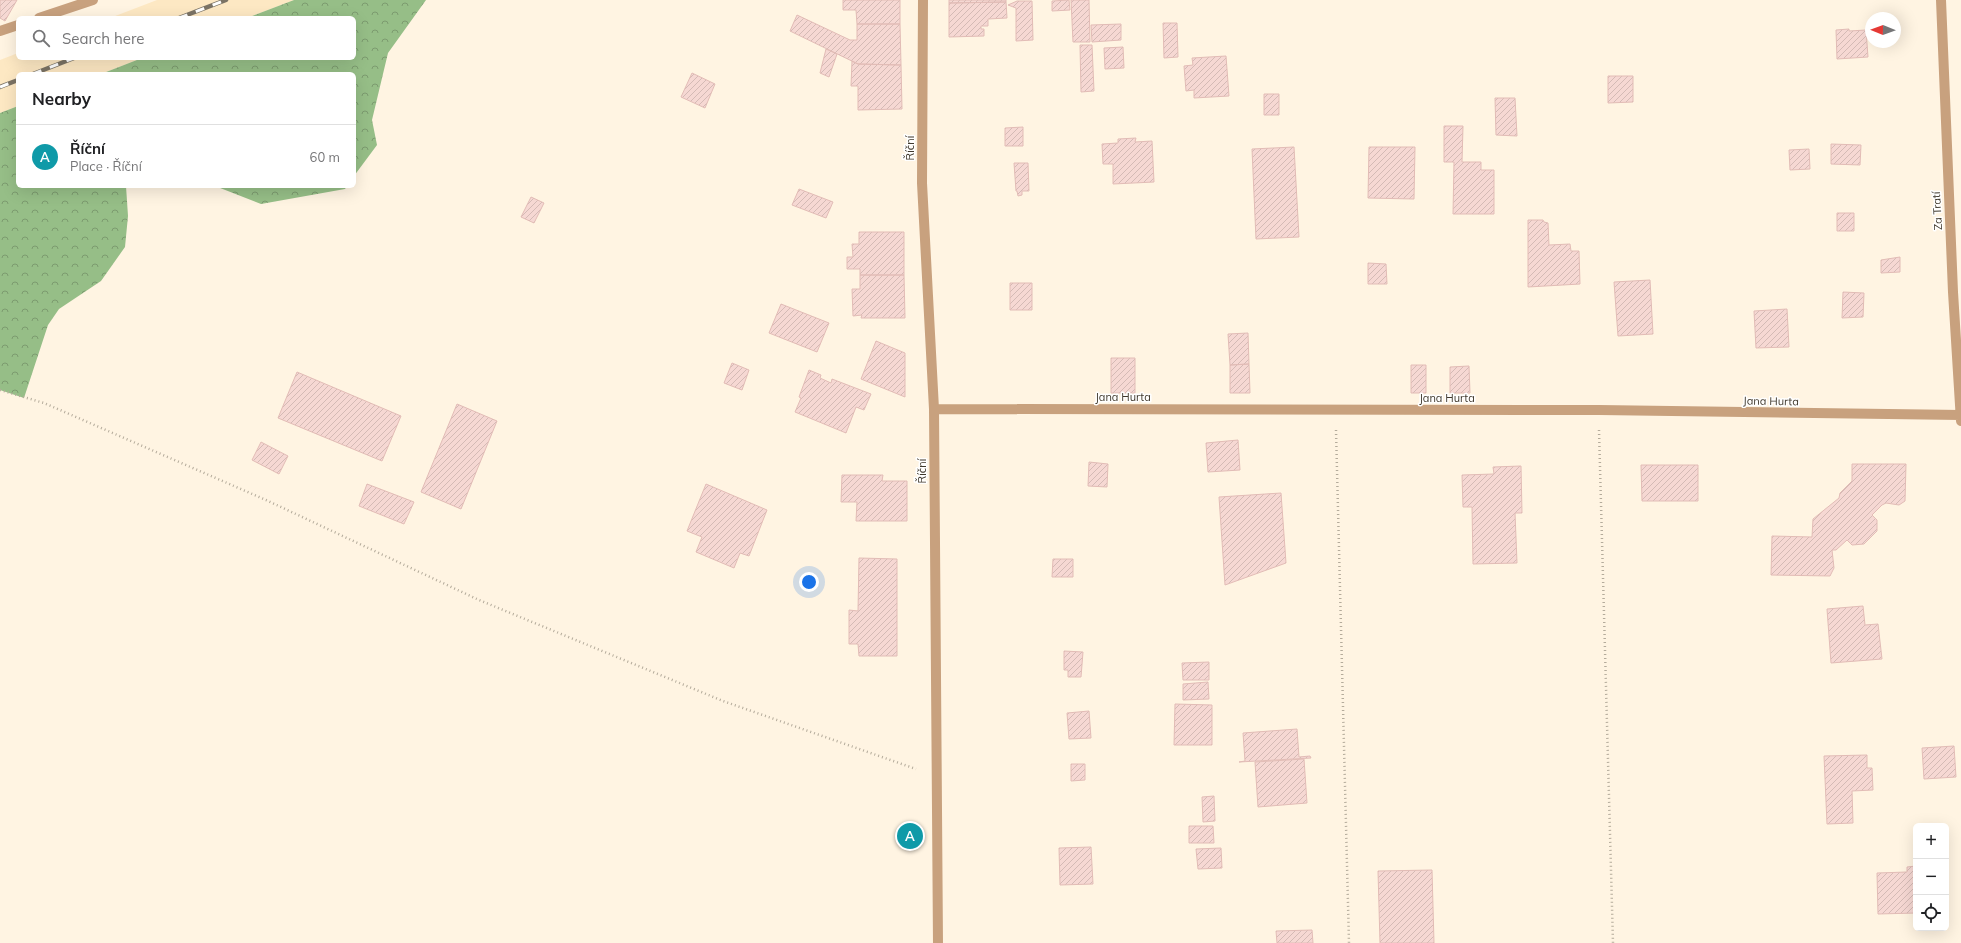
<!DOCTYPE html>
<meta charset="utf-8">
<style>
body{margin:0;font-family:Mulish,sans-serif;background:#f2f2f2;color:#202124}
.controls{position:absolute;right:12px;bottom:12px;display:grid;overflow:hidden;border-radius:6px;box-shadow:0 4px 16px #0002}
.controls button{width:36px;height:36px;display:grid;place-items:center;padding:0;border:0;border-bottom:1px solid #e0e0e0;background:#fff;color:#202124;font:20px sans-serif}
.compass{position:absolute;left:1865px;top:12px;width:36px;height:36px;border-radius:50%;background:#fff;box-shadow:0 4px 16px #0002;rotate:271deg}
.you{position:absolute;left:809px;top:582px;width:14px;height:14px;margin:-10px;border:3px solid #fff;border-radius:50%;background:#1a73e8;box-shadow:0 0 0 6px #1a73e833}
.badge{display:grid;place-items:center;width:26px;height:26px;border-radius:50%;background:#19646f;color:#fff;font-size:13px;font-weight:700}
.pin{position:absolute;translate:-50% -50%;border:2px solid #fff;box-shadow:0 1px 4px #0006}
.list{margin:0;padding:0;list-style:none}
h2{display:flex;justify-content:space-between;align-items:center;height:52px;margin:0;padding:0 16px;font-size:17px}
h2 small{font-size:13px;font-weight:400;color:#757577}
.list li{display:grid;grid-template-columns:26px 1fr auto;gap:12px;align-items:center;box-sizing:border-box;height:64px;padding:0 16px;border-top:1px solid #e0e0e0}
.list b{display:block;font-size:15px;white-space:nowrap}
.list p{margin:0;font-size:13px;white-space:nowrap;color:#757577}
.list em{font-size:13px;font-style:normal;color:#757577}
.icon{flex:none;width:22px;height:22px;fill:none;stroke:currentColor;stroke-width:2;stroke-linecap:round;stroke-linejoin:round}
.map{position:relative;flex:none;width:1961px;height:943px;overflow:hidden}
.search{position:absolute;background:#fff;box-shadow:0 4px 16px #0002;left:16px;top:16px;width:340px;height:44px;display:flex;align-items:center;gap:10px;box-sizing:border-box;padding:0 14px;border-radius:6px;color:#757577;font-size:15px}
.panel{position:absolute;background:#fff;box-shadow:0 4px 16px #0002;left:16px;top:72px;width:340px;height:116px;border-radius:6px}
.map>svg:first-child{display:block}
.built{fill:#fde8c3}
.forest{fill:url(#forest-crowns)}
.building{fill:url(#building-hatch);stroke:#e2bcb6}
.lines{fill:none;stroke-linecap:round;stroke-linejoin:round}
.path{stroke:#b4ab9b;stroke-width:2.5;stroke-dasharray:1 3;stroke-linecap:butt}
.minor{stroke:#c8a17e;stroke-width:10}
.rail-casing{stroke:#7b7365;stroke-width:4.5}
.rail{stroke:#fff;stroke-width:3;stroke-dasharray:9;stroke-linecap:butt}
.labels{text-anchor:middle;stroke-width:3;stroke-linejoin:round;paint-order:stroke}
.street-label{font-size:11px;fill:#40392d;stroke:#fff}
</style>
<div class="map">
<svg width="1961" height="943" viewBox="0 0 1961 943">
<defs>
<pattern id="forest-crowns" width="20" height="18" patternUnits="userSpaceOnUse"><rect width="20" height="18" fill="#96be87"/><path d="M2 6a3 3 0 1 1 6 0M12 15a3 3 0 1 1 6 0" fill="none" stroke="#7c9b6f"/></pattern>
<pattern id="building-hatch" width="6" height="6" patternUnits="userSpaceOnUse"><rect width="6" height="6" fill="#f6d8d3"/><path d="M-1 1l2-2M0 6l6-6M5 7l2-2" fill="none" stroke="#d4bab5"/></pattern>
</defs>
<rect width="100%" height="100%" fill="#fff4e2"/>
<path class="built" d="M157 0H294L247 18H110Z
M18 53V58H142L101 74H18V106L0 113V60Z"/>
<path class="forest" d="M294 0H426L388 53 372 120 377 145 354 176V74H101L142 58H354V18H247Z
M18 106V186H126L128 216 125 247 101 281 59 309 48 325 24 398 0 390V113Z
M215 186H347L345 189 261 204Z"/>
<path class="building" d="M0 0H17L5 21 0 18Z
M843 0H900V24H857L856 10H843Z
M949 0H1006V2L949 3Z
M1069 0 1070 10 1052 11V1Z
M1071 0H1089L1090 42H1073Z
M1017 1H1032L1033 40 1016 41V8L1008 5Z
M1006 2 1007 18 988 19V26H981V29H984V36L949 37V3Z
M797 15 850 40H857V24H900L901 65 858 64 790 31Z
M1163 23H1177L1178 57 1164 58Z
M1121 24V40L1092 42 1091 25Z
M1849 29V31L1866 30 1868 57 1837 59 1836 30Z
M1080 45H1092L1094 91 1081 92Z
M1123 47 1124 68 1105 69 1104 48Z
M826 49 837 54 829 77 820 73Z
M1226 56 1229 96 1194 98V90L1186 91 1184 66 1193 65 1192 58Z
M852 61 858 64 901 65 902 109 858 110V86H851Z
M692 73 715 84 705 108 681 97Z
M1608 76H1633V102L1608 103Z
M1264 94H1279V115H1264Z
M1495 98H1515L1517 136 1496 135Z
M1444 126H1463L1462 162H1481V170H1494V214H1453L1454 162H1444Z
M1023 127V146H1005V128Z
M1136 138 1135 142 1152 141 1154 182 1113 184V164H1103L1102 144 1118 143V139Z
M1831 144 1861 145 1860 165 1831 164Z
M1294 147 1299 237 1256 239 1252 149Z
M1369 147H1415L1414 199 1368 198Z
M1809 149 1810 169 1790 170 1789 150Z
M1014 163H1028L1029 191H1022V195L1018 196 1017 191H1016Z
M799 189 833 202 826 218 792 205Z
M531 197 544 203 534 223 521 217Z
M1837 213H1854V231H1837Z
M1528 220H1543L1544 222 1548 223 1549 245 1570 244 1571 251H1579L1580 284 1528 287Z
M859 232H904V275H860V269H847V257H853L852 244H859Z
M1900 257V272L1881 273V260Z
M1368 263 1386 264 1387 284H1368Z
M860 275H904L905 318H861L862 315 853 316 852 289H860Z
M1650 280 1653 334 1618 336 1614 282Z
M1010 283H1032V310H1010Z
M1843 292 1864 293 1863 317 1842 318Z
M781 304 829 323 817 352 769 333Z
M1787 309 1789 347 1756 348 1754 311Z
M1248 333 1249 364 1230 365 1228 334Z
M876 341 905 353V397L861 379Z
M1111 358H1135V393H1111Z
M732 363 749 370 742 390 724 383Z
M1249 364 1250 393H1230V365Z
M1411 365H1426V393H1411Z
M1469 366 1470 393H1450V367Z
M809 370 821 375 820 378 831 383 832 379 871 394 864 410 856 407 846 433 795 412 801 398 799 397Z
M297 372 401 416 382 461 278 418Z
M457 404 497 421 461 509 421 492Z
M1238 440 1240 470 1208 472 1206 443Z
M261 442 288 456 279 474 252 460Z
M1089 462 1108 464 1107 487 1088 486Z
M1852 464H1906L1905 501 1899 505 1886 503 1882 505 1872 515 1877 520V531L1864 544 1852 545 1847 540 1836 550H1832L1834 568 1830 576 1771 575 1772 536 1812 537 1813 519 1839 498 1840 493 1852 481Z
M1641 465H1698V501H1642Z
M1521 466 1522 513H1515L1517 563 1473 564 1472 507H1463L1462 475 1494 474 1493 467Z
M842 475H883L882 481H907V521H856L857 502H841Z
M367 484 414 502 404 524 359 506Z
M706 484 767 510 749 556 740 553 734 568 696 552 702 537 687 531Z
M1281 493 1286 563 1225 585 1219 497Z
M859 558 897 559V656H859L858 644H849V610L858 611Z
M1053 559H1073V577H1052Z
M1863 606 1865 625 1878 624 1882 659 1831 663 1827 609Z
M1064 651 1083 652 1081 677H1068V670H1064Z
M1209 662V680H1183L1182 663Z
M1208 682 1209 699 1183 700V684Z
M1175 704 1212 705V745H1174Z
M1089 711 1091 738 1069 739 1067 713Z
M1297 729 1299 757 1310 756 1311 758 1239 762 1245 761 1243 733Z
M1954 746 1956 777 1924 779 1922 748Z
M1867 755V768H1872L1873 790 1852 791 1853 823 1827 824 1824 756Z
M1304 759 1307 803 1258 807 1255 762Z
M1071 764H1085V780L1071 781Z
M1214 796 1215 821 1203 822 1202 797Z
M1189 826H1213L1214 843H1189Z
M904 827H918L917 846H903Z
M1091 847 1093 884 1060 885 1059 848Z
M1221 848 1222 868 1198 869 1196 849Z
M1916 866V913L1878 914 1877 873 1907 872V867Z
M1432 870 1434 943H1380L1378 871Z
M1312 930 1313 943H1277L1276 931Z"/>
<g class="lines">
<path class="path" d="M0 390 44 403 266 500 479 600 723 701 916 769
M1336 430 1349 943
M1599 430 1613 943"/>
<path class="minor" d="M923 0 922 183 934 409 938 943
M1941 0 1953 292 1961 421
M39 18 93 0
M0 31 18 25
M934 409 1599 410 1961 415"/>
<defs>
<path id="rail" d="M179 18 226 0
M33 74 74 58
M0 87 18 80"/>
</defs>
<use href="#rail" class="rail-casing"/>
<use href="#rail" class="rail"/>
</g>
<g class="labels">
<g class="street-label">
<text transform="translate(910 148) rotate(-90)" y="4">Říční</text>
<text transform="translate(1937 211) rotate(-93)" y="4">Za Tratí</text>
<text x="1123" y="401">Jana Hurta</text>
<text x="1447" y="402">Jana Hurta</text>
<text transform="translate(1771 401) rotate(1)" y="4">Jana Hurta</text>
<text transform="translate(922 471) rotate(-90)" y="4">Říční</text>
</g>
</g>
</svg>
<div class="controls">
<button>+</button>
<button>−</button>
<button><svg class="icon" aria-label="locate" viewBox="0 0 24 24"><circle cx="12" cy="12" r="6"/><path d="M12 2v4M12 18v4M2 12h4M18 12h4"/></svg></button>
</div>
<svg class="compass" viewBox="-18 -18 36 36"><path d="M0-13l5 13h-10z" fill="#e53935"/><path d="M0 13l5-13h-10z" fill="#757577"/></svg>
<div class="you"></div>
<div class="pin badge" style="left:910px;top:836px;background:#0f9aa8">A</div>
<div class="search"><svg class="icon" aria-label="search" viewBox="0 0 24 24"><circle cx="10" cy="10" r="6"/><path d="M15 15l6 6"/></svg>Search here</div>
<section class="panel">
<h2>Nearby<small></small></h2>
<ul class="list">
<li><span class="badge" style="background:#0f9aa8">A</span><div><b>Říční</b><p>Place · Říční</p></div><em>60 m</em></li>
</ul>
</section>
</div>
